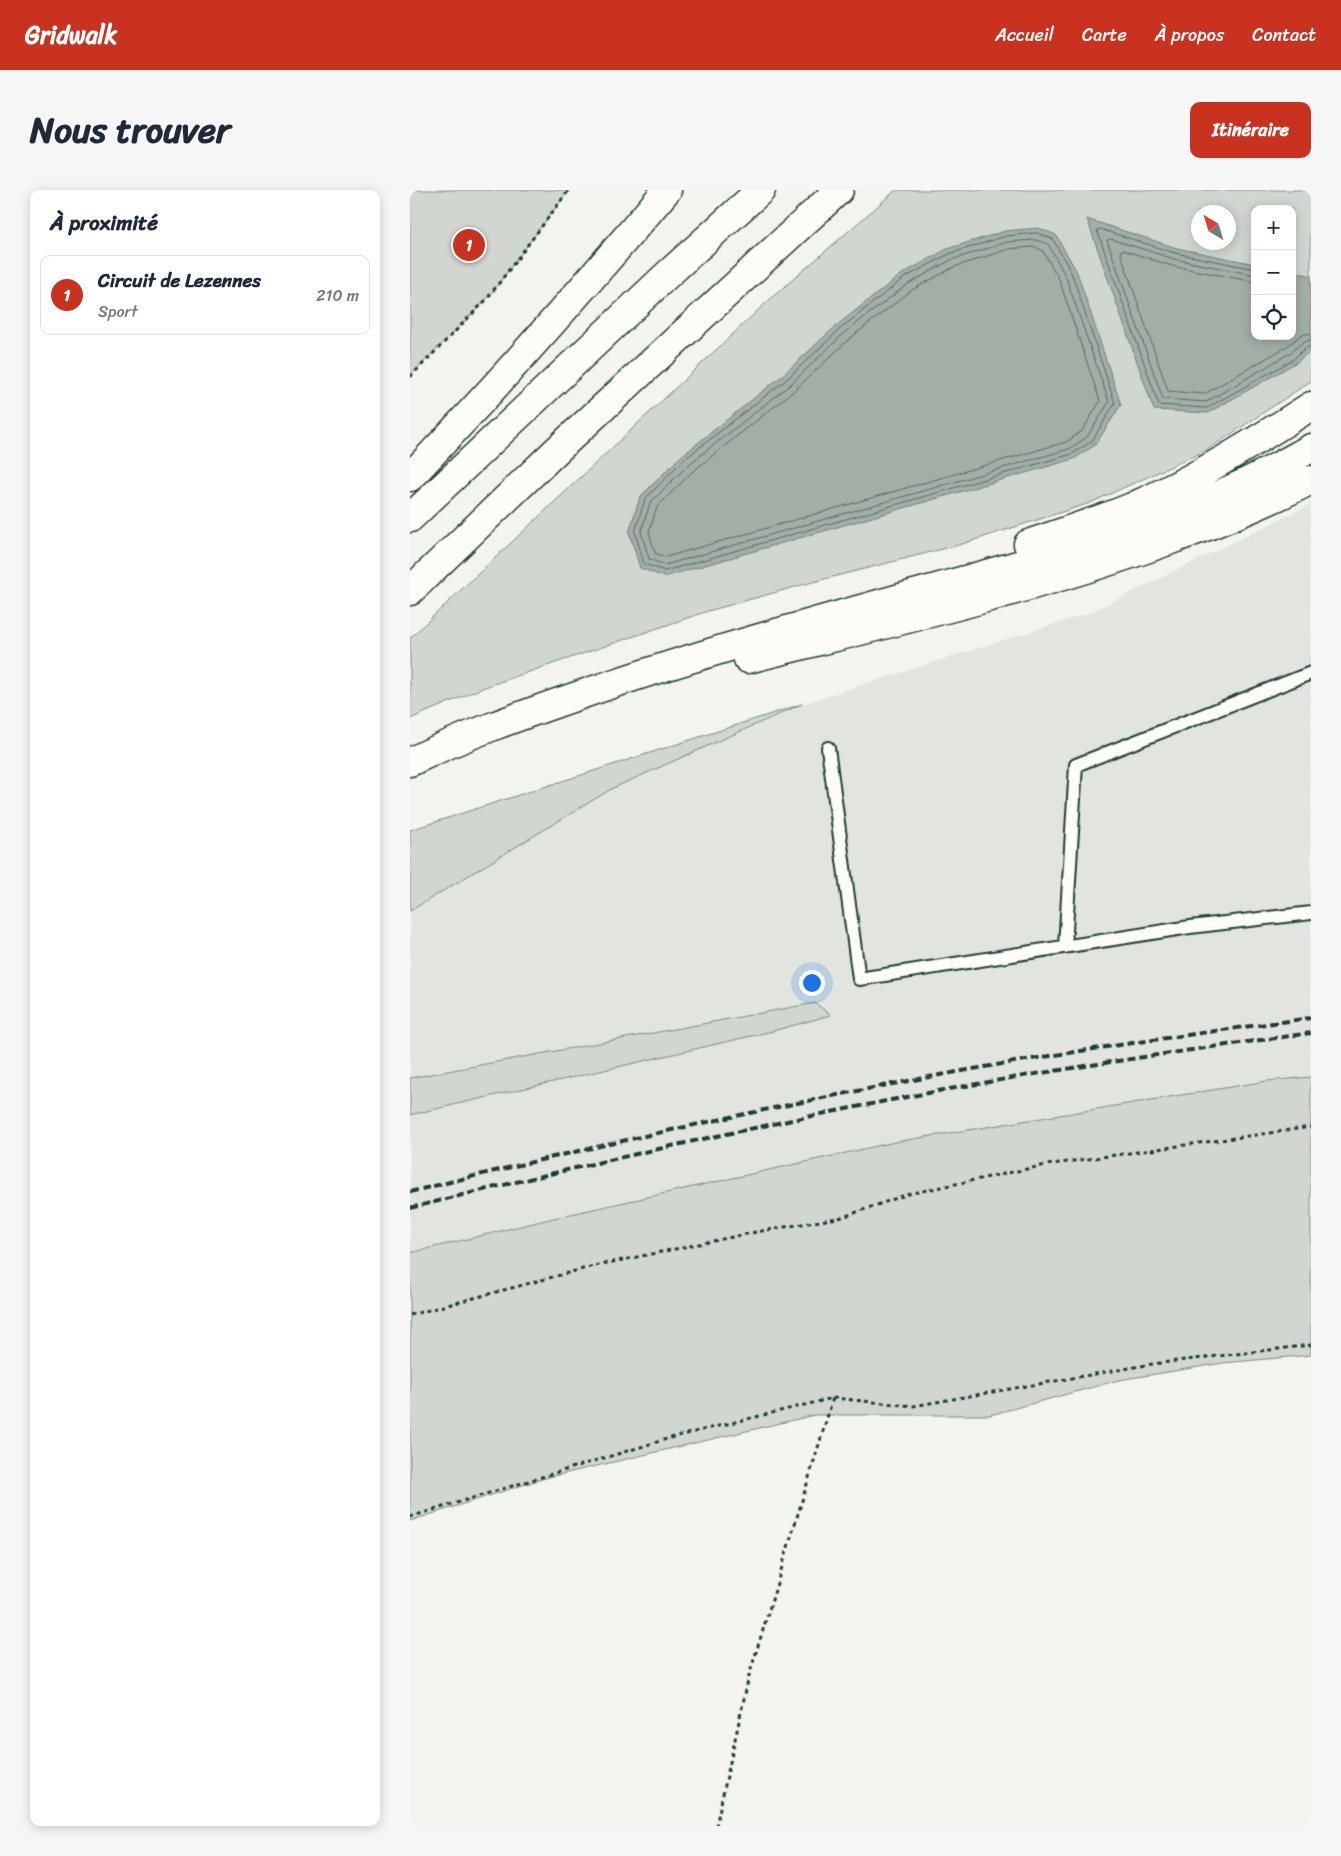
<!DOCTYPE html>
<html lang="fr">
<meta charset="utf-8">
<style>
body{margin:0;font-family:Sriracha,sans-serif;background:#f6f6f7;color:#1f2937}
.controls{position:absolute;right:15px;top:15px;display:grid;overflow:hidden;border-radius:10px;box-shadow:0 2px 12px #0003}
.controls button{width:45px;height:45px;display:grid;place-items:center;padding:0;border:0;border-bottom:1px solid #e0e1e3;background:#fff;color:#1f2937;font:25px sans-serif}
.compass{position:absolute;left:781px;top:15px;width:45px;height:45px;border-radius:50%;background:#fff;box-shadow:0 2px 12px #0003;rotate:322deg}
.you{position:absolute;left:401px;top:792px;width:18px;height:18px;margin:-12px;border:4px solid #fff;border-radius:50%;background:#1a73e8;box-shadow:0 0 0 8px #1a73e833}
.badge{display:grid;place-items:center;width:32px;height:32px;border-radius:50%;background:#c8321e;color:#fff;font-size:16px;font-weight:700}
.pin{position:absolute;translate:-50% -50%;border:2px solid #fff;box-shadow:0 1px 5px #0006}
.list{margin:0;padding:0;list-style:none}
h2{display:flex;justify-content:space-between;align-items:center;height:65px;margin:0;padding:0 20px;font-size:21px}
h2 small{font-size:16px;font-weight:400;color:#747a83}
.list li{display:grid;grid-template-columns:32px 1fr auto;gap:15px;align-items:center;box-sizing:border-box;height:80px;margin:0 10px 10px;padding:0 10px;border:1px solid #e0e1e3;border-radius:10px}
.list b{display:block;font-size:19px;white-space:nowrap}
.list p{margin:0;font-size:16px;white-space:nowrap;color:#747a83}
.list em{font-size:16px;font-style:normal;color:#747a83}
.icon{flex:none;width:28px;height:28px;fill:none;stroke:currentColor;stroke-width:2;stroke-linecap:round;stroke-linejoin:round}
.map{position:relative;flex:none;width:901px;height:1636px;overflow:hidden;border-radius:10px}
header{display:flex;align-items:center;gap:30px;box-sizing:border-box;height:70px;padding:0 25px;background:#c8321e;color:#fff}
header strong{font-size:24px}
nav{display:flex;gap:28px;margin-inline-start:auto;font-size:18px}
.intro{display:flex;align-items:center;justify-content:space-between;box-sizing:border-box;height:120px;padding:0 30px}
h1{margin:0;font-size:35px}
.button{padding:12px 22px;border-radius:10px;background:#c8321e;color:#fff;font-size:18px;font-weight:700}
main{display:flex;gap:30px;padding:0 30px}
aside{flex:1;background:#fff;border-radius:10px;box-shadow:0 2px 12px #0003}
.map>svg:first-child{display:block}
.built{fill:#e2e5df}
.green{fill:#d1d6d1;stroke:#788a82;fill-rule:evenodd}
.water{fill:#a3aea7;stroke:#6e8179}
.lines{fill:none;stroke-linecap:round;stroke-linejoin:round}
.shore{stroke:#546a62;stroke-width:1}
.lane-casing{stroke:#1f3d34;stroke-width:16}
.highway-casing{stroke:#1f3d34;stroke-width:31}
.path{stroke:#1f3d34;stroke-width:3;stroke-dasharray:4 4;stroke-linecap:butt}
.lane{stroke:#fdfcf7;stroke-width:12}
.highway{stroke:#fdfcf7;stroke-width:28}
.rail{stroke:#1f3d34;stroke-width:4;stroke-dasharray:8 4;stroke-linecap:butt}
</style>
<header>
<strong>Gridwalk</strong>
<nav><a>Accueil</a><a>Carte</a><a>À propos</a><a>Contact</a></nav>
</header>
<div class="intro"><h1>Nous trouver</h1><a class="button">Itinéraire</a></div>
<main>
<aside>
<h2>À proximité<small></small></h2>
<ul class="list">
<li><span class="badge">1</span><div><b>Circuit de Lezennes</b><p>Sport</p></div><em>210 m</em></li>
</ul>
</aside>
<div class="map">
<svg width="901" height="1636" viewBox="0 0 901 1636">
<rect width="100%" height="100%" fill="#f4f4ef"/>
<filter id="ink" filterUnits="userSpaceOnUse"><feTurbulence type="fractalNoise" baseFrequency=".02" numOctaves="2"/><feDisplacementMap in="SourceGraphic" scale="10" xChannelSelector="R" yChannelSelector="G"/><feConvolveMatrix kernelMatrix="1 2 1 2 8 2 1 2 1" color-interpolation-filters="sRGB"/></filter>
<g filter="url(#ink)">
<path class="built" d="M901 314V887L856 891 152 1026 0 1063V925L363 841 420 824 405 813 0 888V721L203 598 392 514 679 423Z"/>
<path class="green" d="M0 0H159L77 109 0 186Z
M486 0H901V191L797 260 680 313 552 354 403 392 298 421 75 497 0 529V448L358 111ZM845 19H882V146H845ZM788 22H818V52H788Z
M392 514 203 598 0 721V640Z
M405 813 421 825 363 841 0 925V888Z
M901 887V1165L813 1173 709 1190 580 1225H405L135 1288 0 1331V1063L152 1026 485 952 857 891Z"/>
<path class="water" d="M677 29 767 58 845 74V146H882V82L899 85 901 87V160L887 172 798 223 744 220Z
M628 38 646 45 667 82 711 215 685 255 664 269 254 387 230 378 219 342 230 307 269 268 373 185 427 135 492 84 537 59 595 41Z"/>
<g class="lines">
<path class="shore" d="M627 43 643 49 662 84 705 213 682 251 662 264 255 381 234 374 225 342 235 309 272 271 377 189 430 139 494 88 539 64 596 46Z
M626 50 638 54 656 87 699 212 677 247 659 259 255 375 239 369 231 342 240 313 277 276 381 194 434 143 498 94 541 70 598 52Z
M625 57 633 61 649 89 690 211 672 241 656 252 256 367 245 363 239 342 247 317 282 282 386 199 439 149 502 100 544 77 599 59Z
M845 79 765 63 690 39 687 40 749 215 797 218 884 169 896 157H901
M845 85 764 69 701 49 697 50 753 209 796 212 880 163 893 152 901 150
M845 92 762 76 713 60 710 61 758 201 794 204 876 157 891 145 901 143"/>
<defs>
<path id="lane" d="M418 558 449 789 780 737 901 723
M655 757 666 575 901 483"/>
<path id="highway" d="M0 287C89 194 174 98 257 0
M0 328 257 85 351 0
M618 354C652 342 688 331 722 317 785 289 843 253 901 216
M0 401 147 260 429 0
M338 469C479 433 621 401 758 351 807 333 855 314 901 290
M0 572C55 545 112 525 170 505 279 467 390 436 501 405 638 367 778 330 901 258"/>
</defs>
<use href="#lane" class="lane-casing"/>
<use href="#highway" class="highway-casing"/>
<path class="path" d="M0 187 77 109 159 0
M0 1125 184 1076 346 1042 433 1027 498 1004 636 975 901 937
M423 1208 503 1216 742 1174 901 1155
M0 1327 260 1248 423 1208 339 1486 306 1636"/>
<use href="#lane" class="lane"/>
<use href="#highway" class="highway"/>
<path class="rail" d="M0 1002C170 959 341 921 514 888 642 864 772 845 901 828
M0 1018C172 975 344 936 518 903 645 879 773 861 901 843"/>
</g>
</g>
</svg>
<div class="controls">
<button>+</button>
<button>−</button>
<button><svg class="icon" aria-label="locate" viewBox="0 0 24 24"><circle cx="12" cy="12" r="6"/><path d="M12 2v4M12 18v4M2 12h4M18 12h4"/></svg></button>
</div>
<svg class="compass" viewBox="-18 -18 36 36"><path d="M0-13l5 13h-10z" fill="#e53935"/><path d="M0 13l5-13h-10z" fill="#747a83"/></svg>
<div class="you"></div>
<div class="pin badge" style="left:59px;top:55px">1</div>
</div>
</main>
